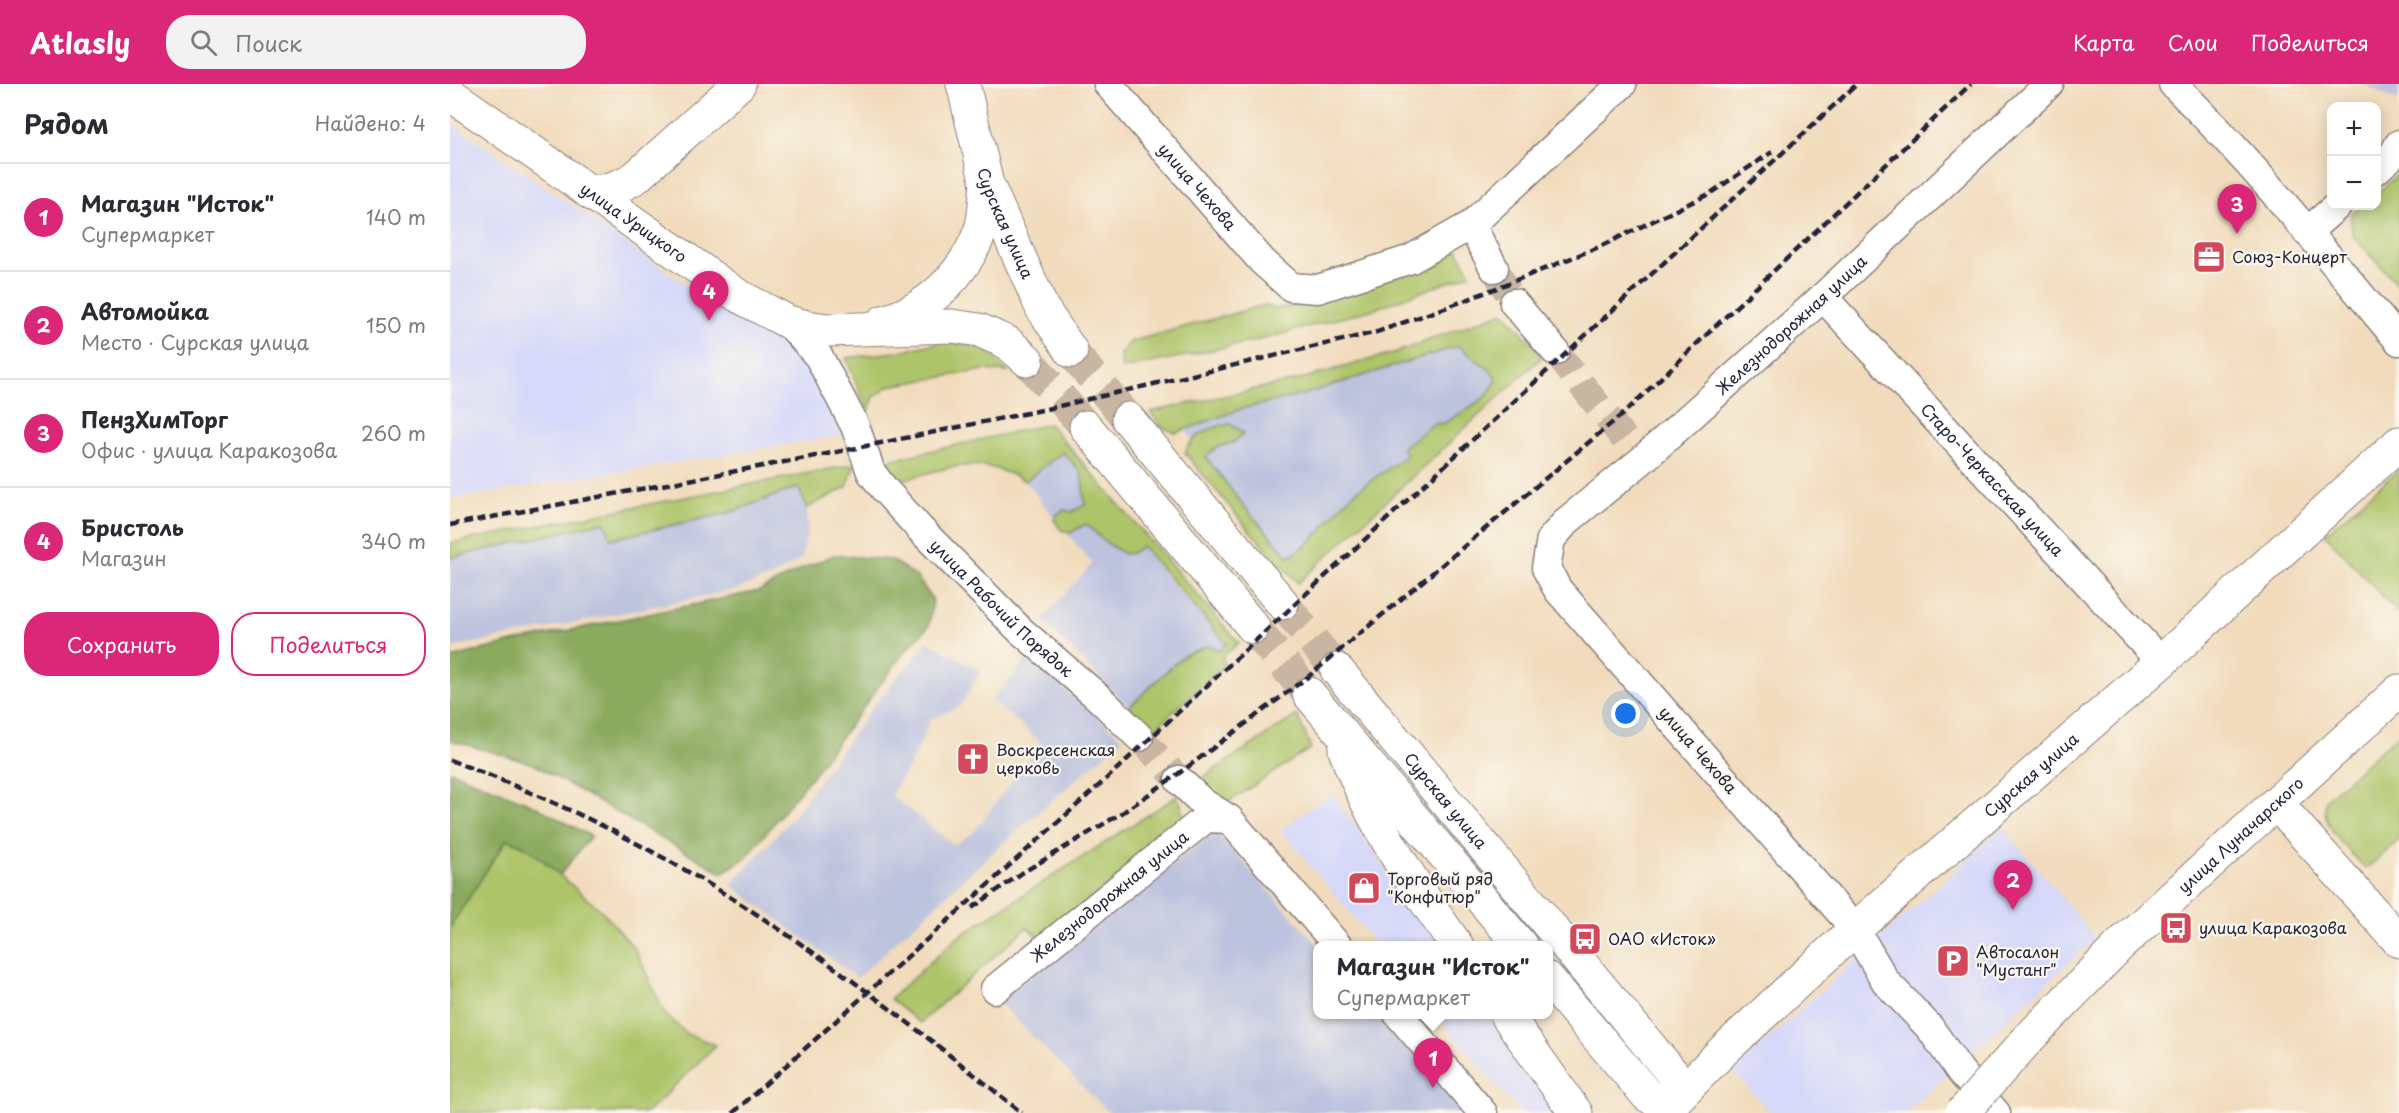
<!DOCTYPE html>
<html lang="ru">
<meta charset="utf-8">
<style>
body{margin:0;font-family:"Playpen Sans",sans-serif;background:#f2f2f3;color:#2b2b33}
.controls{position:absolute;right:18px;top:18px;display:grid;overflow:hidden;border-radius:12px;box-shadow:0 3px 15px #0003}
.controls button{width:54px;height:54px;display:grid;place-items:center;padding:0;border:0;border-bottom:2px solid #e1e1e2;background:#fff;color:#2b2b33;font:30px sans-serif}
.you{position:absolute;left:1176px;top:630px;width:21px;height:21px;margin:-15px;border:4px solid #fff;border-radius:50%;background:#1a73e8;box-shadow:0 0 0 9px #1a73e833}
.badge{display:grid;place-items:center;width:39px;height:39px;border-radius:50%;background:#db2777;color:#fff;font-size:20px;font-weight:700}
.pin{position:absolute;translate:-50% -50px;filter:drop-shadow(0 2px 3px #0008)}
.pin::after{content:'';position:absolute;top:32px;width:21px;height:18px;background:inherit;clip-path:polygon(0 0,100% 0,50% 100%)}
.popup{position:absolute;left:863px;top:857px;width:240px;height:78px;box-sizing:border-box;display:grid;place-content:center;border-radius:12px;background:#fff;filter:drop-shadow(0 2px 4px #0005);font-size:20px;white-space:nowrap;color:#7c7c81}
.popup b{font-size:22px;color:#2b2b33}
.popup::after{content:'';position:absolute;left:50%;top:100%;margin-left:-12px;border:12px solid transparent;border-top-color:#fff}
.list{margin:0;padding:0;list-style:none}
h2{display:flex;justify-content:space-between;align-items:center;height:78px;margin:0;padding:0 24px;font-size:26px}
h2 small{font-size:20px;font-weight:400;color:#7c7c81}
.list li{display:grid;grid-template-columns:39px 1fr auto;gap:18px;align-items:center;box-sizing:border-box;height:108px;padding:0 24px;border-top:2px solid #e1e1e2}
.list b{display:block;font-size:22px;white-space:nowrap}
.list p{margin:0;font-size:20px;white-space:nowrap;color:#7c7c81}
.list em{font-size:20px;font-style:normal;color:#7c7c81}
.actions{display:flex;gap:12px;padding:18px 24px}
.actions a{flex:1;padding:14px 0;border:2px solid #db2777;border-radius:24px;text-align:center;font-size:21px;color:#db2777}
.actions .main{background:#db2777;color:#fff}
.icon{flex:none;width:33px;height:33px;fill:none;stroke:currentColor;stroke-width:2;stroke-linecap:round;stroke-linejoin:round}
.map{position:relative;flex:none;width:1949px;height:1029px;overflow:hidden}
header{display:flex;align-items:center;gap:36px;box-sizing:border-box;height:84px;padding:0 30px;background:#db2777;color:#fff}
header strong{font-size:28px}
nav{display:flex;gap:33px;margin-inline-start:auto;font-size:21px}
.search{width:420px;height:54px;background:#f2f2f3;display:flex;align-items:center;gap:15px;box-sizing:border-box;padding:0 21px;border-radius:24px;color:#7c7c81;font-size:22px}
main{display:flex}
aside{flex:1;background:#fff}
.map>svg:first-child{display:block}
.built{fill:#d5d8f9}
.industrial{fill:#bdc3de}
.green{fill:#adc469;stroke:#687352;stroke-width:1.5}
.forest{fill:#8aaa5d;stroke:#56664c;stroke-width:1.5}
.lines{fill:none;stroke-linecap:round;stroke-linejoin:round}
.minor-tunnel{stroke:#c8b6a2;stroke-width:28;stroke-dasharray:28 14;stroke-linecap:butt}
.major-tunnel{stroke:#c8b6a2;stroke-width:33;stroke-dasharray:33 16;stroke-linecap:butt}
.minor-casing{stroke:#8a7e7c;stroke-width:31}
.major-casing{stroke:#8a7e7c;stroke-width:35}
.minor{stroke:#fff;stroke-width:28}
.major{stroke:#fff;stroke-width:33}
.rail{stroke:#22223b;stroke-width:4.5;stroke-dasharray:9 4.5;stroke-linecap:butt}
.major-bridge-casing{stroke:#8a7e7c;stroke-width:35;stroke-linecap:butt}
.major-bridge{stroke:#fff;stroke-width:33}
.labels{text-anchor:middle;stroke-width:4.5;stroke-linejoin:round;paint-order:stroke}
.street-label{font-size:16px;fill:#22223b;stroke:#fbf7ec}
.poi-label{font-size:16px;fill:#22223b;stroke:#fbf7ec;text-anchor:start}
</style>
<header>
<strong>Atlasly</strong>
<div class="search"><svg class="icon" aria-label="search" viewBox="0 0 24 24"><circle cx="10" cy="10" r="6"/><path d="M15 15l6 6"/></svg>Поиск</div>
<nav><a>Карта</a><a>Слои</a><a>Поделиться</a></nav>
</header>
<main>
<aside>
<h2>Рядом<small>Найдено: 4</small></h2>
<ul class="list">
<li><span class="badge">1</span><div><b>Магазин &quot;Исток&quot;</b><p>Супермаркет</p></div><em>140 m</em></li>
<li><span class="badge">2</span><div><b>Автомойка</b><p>Место · Сурская улица</p></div><em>150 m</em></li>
<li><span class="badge">3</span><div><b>ПензХимТорг</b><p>Офис · улица Каракозова</p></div><em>260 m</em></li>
<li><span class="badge">4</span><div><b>Бристоль</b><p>Магазин</p></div><em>340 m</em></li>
</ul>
<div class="actions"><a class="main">Сохранить</a><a>Поделиться</a></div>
</aside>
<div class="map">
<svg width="1949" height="1029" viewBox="0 0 1949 1029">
<rect width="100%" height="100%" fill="#fbf7ec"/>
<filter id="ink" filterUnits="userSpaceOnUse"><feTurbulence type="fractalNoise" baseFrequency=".0167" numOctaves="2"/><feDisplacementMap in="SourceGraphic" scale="12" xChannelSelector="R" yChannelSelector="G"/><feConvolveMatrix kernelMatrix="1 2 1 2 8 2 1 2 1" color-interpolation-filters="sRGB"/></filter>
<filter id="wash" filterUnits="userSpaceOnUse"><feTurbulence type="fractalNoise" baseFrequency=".008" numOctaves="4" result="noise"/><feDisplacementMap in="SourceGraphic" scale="24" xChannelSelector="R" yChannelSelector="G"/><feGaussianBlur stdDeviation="1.35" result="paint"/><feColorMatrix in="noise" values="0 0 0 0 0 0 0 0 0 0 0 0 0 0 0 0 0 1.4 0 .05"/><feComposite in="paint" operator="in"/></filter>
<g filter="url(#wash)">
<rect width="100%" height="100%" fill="#f1dbbc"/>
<path class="built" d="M0 38 250 210 335 251 358 273 396 351 0 415Z
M882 709 990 861H927L830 746Z
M1553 743 1646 854 1456 1029H1321L1283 987Z
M985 931H1039L1106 1029H1071Z"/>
<path class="industrial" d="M1913 0H1949V17Z
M1008 262 1041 287 1047 296 1036 313 994 339 982 340 953 364 958 371 902 411 876 443 848 468 838 472 793 421 735 346 791 325 848 312Z
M613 367 723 501 777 560 769 567 733 572 679 623 592 536 642 480 575 397Z
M349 403 357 424 358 443 352 474 323 492 285 506 0 564V474L155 438 162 455 282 428Z
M478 557 531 587 510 622 480 636 465 671 441 711 504 761 523 749 591 658 541 616 579 574 673 655 546 765 407 894 281 801 342 734 424 621Z
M765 747 868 861V930L930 931 1019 1029H659L548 918Z"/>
<path class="green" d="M1949 83V202L1902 151 1901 130 1911 122H1926L1927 109 1946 92Z
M1006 163 1020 190 924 225 810 256 672 285 670 270 680 258 814 221 826 225 858 219Z
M1054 228 1093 272 848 499 799 446 735 369C742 350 760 343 780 340L794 349 784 358 765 364 756 373 793 421 838 472C868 460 881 429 903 410 920 396 940 384 957 371L952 364 983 340 995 339 1036 313 1047 296 1041 287 1008 262 848 312 791 325 726 349 712 343 700 328 844 297 947 268Z
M492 258C524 260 538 263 558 288L534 286 439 302 424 313 418 328 396 274 446 268Z
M599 340 789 559 773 572 774 582 702 647 679 623 733 572 759 561 769 567 777 560 692 462 682 469 674 470 654 457 636 440 620 449 611 446 604 436 606 431 614 426 622 428 635 420 631 388 613 368 575 397C526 371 506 382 456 395H448L432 378Z
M405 380 397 403 357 424 348 403 282 428 161 455 155 438 0 474V459Z
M1949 385V530L1875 450Z
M847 631 861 664 780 717H771L744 699Z
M1949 650V756L1916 785C1900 767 1868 742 1876 715Z
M727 712C734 725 734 732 729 746L589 854 577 843 470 939 440 915 508 853Z
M57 754 78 764 152 827 185 865 215 930 237 950 266 961 197 1029H0V843Z"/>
<path class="forest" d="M384 471 442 476 467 493 483 516 479 542 453 570 365 688 296 774 272 789 83 680 0 656V574L63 558 309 507 351 485Z
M0 687 81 720 141 752 110 791 78 764 57 755 0 843Z"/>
</g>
<g filter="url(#ink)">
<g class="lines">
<path class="minor-tunnel" d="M1044 184 1064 219
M1105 267 1180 362
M689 653 729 696"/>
<path class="major-tunnel" d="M621 267 678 335
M577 276 636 343
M832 519 887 586
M803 543 859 610"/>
<defs>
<g id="minor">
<path id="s1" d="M658 0 812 177 841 203 868 205 961 175 1021 141 1172 0"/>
<path d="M1723 0C1804 80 1876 170 1949 257"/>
<path d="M1926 86 1943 71 1949 60"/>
<path d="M1021 141 1044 184"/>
<path d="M1857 148 1887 122"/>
<path id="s2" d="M1373 213 1711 578"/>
<path d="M1064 219 1105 267"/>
<path id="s3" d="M338 238 369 273 405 342 421 388 435 406 470 445 570 546 649 614 689 653"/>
<path d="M729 696 752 718 779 735 888 862"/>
<path id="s4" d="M545 905 756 734 779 735"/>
<path d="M948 930 1033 1029"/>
<path id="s5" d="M1546 1029 1510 987 1480 944 1436 898 1405 845 1108 506 1096 484 1101 455 1118 436 1191 377 1373 213 1599 0"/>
</g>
<g id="major">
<path id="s6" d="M513 0 537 100 592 224 621 267"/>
<path id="s7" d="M0 10 287 211 338 238 357 243 378 246 502 242 529 246 558 259 577 276"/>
<path d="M139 108C157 107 170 103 186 93L289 0"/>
<path d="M433 238C479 226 517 188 532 142 535 130 535 114 537 101"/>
<path d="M678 335 832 519"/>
<path d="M636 343 803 543"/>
<path id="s8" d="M887 586 1222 989 1226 999 1225 1016"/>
<path d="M859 610 1071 862"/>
<path d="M895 666C921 738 963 800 1007 862"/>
<path d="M1827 720 1949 857"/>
<path d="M1098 895 1197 1011C1207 1018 1214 1019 1225 1016"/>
<path d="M1056 930 1126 1029"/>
<path id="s9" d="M1580 953 1670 861 1949 607"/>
<path id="s10" d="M1216 1029 1225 1016 1273 967 1405 845 1711 578 1949 359"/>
</g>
</defs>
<use href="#minor" class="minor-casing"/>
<use href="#major" class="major-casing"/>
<use href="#minor" class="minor"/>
<use href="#major" class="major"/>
<path class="rail" d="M0 441 382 369 592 326 927 248 1014 217 1149 163 1259 110 1322 68
M0 676C62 700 124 726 182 757 323 830 449 930 572 1029
M522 824 572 789 672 729 735 685 859 592 1175 328 1521 0
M283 1029 655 696 1407 0"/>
<defs>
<path id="major-bridge" d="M1512 1029 1580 953"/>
</defs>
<use href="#major-bridge" class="major-bridge-casing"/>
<use href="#major-bridge" class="major-bridge"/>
</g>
</g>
<defs>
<symbol id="office-square" viewBox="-11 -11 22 22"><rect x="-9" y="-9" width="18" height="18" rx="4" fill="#d1495b" stroke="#fbf7ec"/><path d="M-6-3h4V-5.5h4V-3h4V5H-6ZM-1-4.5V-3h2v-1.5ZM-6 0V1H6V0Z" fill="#fff"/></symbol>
<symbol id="church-square" viewBox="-11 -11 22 22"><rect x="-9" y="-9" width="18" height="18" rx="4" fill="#d1495b" stroke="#fbf7ec"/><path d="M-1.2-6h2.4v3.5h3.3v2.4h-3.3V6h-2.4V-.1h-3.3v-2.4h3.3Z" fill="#fff"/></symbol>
<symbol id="shop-square" viewBox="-11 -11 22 22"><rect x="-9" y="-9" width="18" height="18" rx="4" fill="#d1495b" stroke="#fbf7ec"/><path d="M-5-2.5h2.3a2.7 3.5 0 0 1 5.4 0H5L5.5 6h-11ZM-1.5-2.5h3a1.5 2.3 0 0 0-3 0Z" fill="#fff"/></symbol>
<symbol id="bus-square" viewBox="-11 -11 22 22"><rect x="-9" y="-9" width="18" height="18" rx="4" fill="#d1495b" stroke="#fbf7ec"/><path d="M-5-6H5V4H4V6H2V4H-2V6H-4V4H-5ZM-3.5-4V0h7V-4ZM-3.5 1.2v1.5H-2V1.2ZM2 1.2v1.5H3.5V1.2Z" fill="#fff"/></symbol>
<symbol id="parking-square" viewBox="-11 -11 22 22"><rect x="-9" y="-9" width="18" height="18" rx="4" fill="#d1495b" stroke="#fbf7ec"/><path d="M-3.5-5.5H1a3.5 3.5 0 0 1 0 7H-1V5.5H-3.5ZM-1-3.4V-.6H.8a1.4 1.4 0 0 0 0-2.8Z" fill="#fff"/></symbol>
</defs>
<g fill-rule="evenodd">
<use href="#office-square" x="1740" y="154" width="38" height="38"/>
<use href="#church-square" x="504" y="656" width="38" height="38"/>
<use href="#shop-square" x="895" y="785" width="38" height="38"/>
<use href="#bus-square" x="1707" y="825" width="38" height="38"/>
<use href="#bus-square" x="1116" y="836" width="38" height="38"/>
<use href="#parking-square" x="1484" y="858" width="38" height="38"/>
</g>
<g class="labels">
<g class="street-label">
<text dy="6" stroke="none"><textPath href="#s1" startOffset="136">улица Чехова</textPath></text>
<text dy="6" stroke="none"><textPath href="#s7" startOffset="224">улица Урицкого</textPath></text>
<text dy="6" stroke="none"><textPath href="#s6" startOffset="146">Сурская улица</textPath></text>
<text dy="6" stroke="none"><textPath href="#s5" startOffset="1060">Железнодорожная улица</textPath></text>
<text dy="6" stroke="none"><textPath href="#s2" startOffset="249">Старо-Черкасская улица</textPath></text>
<text dy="6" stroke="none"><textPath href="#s3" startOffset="362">улица Рабочий Порядок</textPath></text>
<text transform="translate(1248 666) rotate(49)" y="6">улица Чехова</text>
<text dy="6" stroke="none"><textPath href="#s10" startOffset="498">Сурская улица</textPath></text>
<text dy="6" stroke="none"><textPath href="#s8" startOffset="170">Сурская улица</textPath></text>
<text dy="6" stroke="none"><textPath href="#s9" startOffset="292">улица Луначарского</textPath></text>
<text dy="6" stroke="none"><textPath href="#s4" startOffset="147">Железнодорожная улица</textPath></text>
</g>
<g class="poi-label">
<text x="1782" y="179">Союз-Концерт</text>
<text x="546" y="672">Воскресенская<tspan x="546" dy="18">церковь</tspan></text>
<text x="937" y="801">Торговый ряд<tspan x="937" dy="18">"Конфитюр"</tspan></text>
<text x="1749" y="850">улица Каракозова</text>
<text x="1158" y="861">ОАО «Исток»</text>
<text x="1526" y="874">Автосалон<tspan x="1526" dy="18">"Мустанг"</tspan></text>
</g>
</g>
</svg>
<div class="controls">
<button>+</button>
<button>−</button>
</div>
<div class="you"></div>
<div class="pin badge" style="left:983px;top:1004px">1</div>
<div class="popup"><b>Магазин &quot;Исток&quot;</b>Супермаркет</div>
<div class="pin badge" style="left:1563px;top:826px">2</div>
<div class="pin badge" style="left:1787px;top:150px">3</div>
<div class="pin badge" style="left:259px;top:237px">4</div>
</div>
</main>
